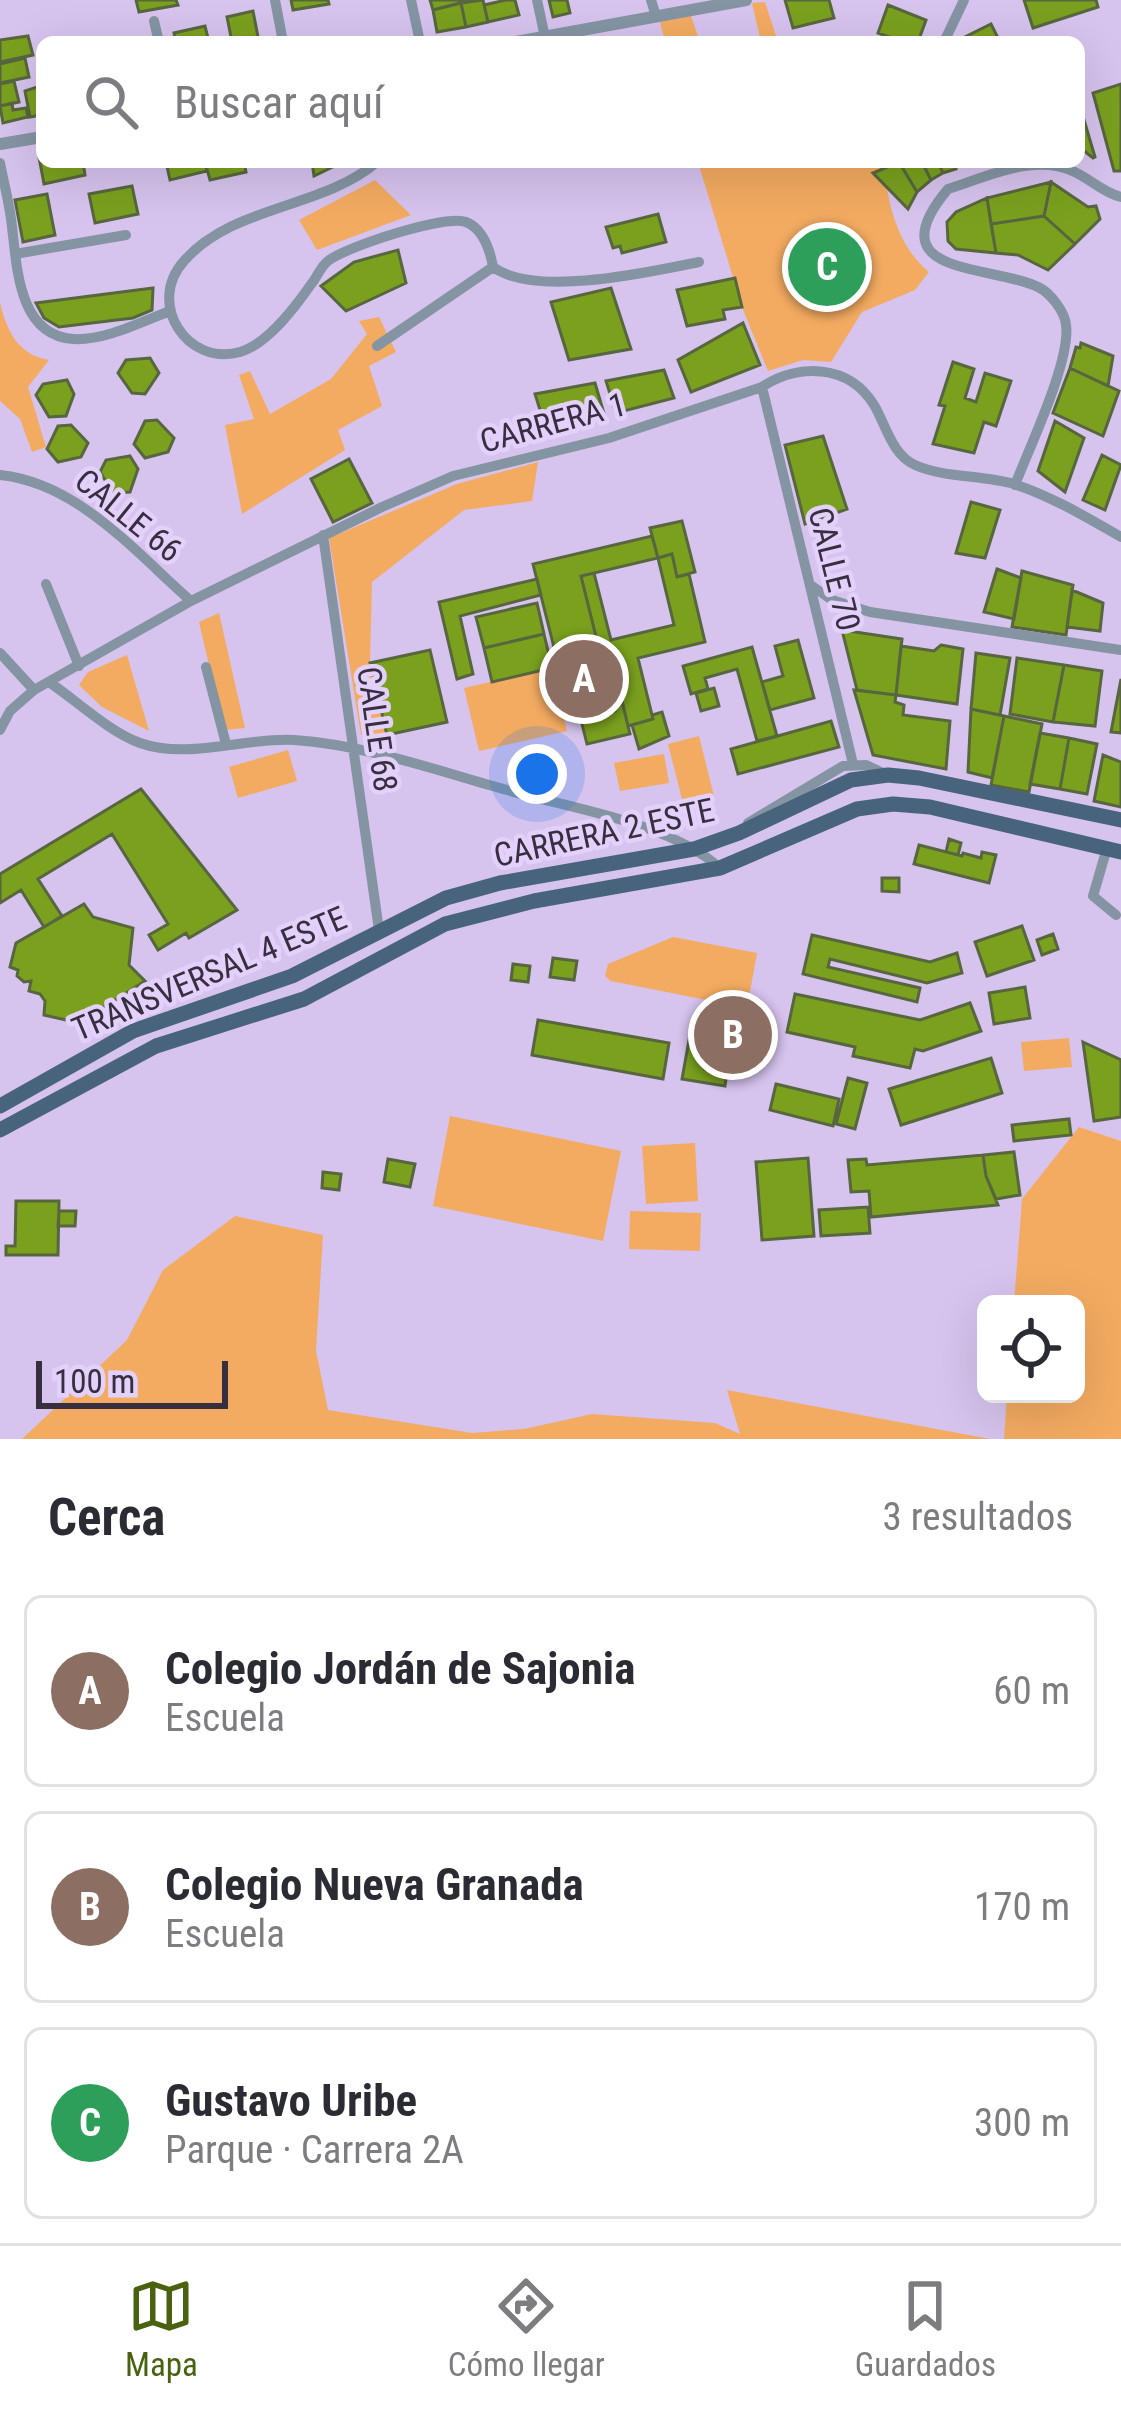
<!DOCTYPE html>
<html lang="es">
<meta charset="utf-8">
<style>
body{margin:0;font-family:"Roboto Condensed",sans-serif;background:#f7f7f7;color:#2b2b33}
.controls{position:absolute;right:36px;bottom:36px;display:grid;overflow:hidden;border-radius:18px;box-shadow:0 12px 48px #0002}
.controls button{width:108px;height:108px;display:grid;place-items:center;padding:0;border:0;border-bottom:3px solid #e1e1e2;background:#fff;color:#2b2b33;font:60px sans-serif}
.scale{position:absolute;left:36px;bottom:30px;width:192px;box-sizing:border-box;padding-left:12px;border:6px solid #372f40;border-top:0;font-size:33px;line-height:42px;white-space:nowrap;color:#372f40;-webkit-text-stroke:9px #e3d0fb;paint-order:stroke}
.you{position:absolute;left:537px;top:774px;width:42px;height:42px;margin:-30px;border:9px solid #fff;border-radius:50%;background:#1a73e8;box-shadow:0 0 0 18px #1a73e833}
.badge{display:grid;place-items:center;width:78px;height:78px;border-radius:50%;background:#49620f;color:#fff;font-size:39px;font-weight:700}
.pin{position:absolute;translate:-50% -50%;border:6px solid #fff;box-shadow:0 3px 12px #0006}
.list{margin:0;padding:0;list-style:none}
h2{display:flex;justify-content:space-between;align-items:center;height:156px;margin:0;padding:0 48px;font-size:51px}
h2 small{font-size:39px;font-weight:400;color:#7c7c81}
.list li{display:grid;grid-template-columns:78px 1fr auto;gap:36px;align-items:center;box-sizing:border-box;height:192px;margin:0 24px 24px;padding:0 24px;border:3px solid #e1e1e2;border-radius:18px}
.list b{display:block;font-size:45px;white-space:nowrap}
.list p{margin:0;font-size:39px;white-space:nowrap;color:#7c7c81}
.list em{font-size:39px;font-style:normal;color:#7c7c81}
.icon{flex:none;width:66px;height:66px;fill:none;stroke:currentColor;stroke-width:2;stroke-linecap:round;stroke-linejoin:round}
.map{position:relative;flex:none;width:1121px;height:1439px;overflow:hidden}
.search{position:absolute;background:#fff;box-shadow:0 12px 48px #0002;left:36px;right:36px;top:36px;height:132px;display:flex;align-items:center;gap:30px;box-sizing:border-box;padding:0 42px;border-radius:18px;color:#7c7c81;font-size:45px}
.sheet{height:804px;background:#fff}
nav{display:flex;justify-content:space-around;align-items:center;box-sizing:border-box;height:168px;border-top:3px solid #e1e1e2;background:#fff;font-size:33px;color:#7c7c81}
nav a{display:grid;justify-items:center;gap:6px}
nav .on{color:#49620f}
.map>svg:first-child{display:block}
.green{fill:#f3ab61}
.building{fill:#7aa01e;stroke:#57663f;stroke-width:3}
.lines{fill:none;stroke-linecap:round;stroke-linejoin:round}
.minor{stroke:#8494a2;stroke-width:10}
.tertiary{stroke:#8494a2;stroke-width:12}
.primary{stroke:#47647c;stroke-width:15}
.labels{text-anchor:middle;stroke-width:9;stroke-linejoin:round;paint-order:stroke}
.street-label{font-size:33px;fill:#372f40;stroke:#e3d0fb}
</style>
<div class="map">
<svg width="1121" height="1439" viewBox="0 0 1121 1439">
<rect width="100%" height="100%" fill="#d6c3ee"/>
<path class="green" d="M765 2 778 42H761L752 3Z
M691 16 700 42H665L660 22Z
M698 162H884C887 202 897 246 929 272L915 290 862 312 831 362 803 360 768 371 742 307Z
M375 180 411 215 317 250 299 220Z
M0 302C6 330 18 355 49 360L28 387 46 447 32 452 20 419 0 401Z
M379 317 396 352 369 366 382 406 338 430 345 450 242 514 225 425 254 419 239 375 250 371 270 414 331 379 367 334 359 321Z
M538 462 532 501 464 510 372 582 370 663 388 740 361 735 329 538 457 484Z
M219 613 245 728 224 730 199 622Z
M127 655 149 731 102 707 79 685 88 672Z
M552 668 567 731 479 751 464 688Z
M699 736 714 796 683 803 668 744Z
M288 750 297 781 238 798 229 767Z
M664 754 669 783 620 791 614 763Z
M673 937 757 953 747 1008 611 981 605 976 608 964Z
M1069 1038 1072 1067 1024 1071 1021 1042Z
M450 1116 621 1151 603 1241 433 1206Z
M1079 1127 1121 1141V1439H1004L1007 1394H1076V1304H1014L1022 1199Z
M695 1143 698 1201 646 1204 642 1146Z
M630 1211 701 1213 700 1251 629 1249Z
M235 1216 323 1235 316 1351 328 1410 472 1433 524 1429 592 1414 715 1423 740 1434 727 1390 990 1439H22L127 1340 163 1270Z"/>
<path class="building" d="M136 0H176L178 5 139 12Z
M291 0H328L329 4 293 10Z
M430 0H471L433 10Z
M483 0 488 22 466 27 461 3Z
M506 0H515L519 15 488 22 484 5Z
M549 0H567L570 13 553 17Z
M785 0H829L834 18 793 28Z
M1024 0H1096L1098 7 1033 28Z
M461 3 466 27 437 32 433 10Z
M888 5 926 20 918 42H903L878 33Z
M253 11 259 42H232L227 17Z
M991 24 1000 42H965L963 38Z
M205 26 209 42H176L174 33Z
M28 36 33 55 0 62V40Z
M25 58 29 77 0 83V64Z
M14 81 19 102 0 106V84Z
M1121 84V171H1114L1093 93Z
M37 87 42 97V115L30 117 25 91Z
M12 103 13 110 26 108 28 117 3 123 0 106Z
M1079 103 1095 157 1093 158 1079 147Z
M42 151V162H83L85 175 44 184 38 152Z
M166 162H205L207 171 170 180Z
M205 162H244L246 172 210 180Z
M312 162H343L314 176Z
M899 162H922L931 180 917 192Z
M899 162 917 192 908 209 873 173Z
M922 162H938L943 173 931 180Z
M938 162H954L956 169 943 173Z
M1051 182 1088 207 1096 206 1100 219 1075 244 1044 216Z
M1051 182 1044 216 991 224 987 198Z
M132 186 138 214 95 223 89 194Z
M47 194 55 235 23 242 15 200Z
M987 198 996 253 956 249 948 241 947 222 956 212Z
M658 214 666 242 622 253 620 246 613 248 606 227Z
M1044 216 1075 244 1048 270 1018 255 996 253 991 224Z
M398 250 406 283 346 311 321 286 354 262Z
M735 278 742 307 723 310 725 319 687 326 677 290Z
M153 288 152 310 133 318 59 327 44 318 36 303Z
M611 288 631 349 569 360 551 302Z
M743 323 760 365 691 392 678 360Z
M1081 343 1113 356 1108 386 1070 368 1076 347 1080 348Z
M150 358 159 373 145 394 132 393 118 373 126 360Z
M953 362 974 369 965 398 976 402 985 373 1011 381 996 426 984 422 974 453 933 444 945 406 939 405Z
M1070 368 1119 391 1103 436 1053 413Z
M664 370 674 398 616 413 606 381Z
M67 380 74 394 66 416 49 417 36 395 43 384Z
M595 383 605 417 547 432 535 394Z
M157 420 174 438 168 452 145 458 134 444 145 421Z
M1055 421 1084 438 1065 492 1038 471Z
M71 425 88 443 81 457 58 462 47 449 58 426Z
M823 436 847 509 805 524 785 445Z
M1102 455 1121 465 1105 510 1083 500Z
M130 456 138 469 130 492 113 493 100 472 106 460Z
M349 459 372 503 333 522 311 479Z
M971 502 1000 510 985 558 956 553Z
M682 521 695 572 677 577 672 554 658 558 650 528Z
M652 536 658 558 581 576 606 677 564 687 533 564Z
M672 554 677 577 689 574 705 642 638 658 653 719 628 726 616 675 606 677 581 576 594 573 611 640 674 625 658 558Z
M997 569 1021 578 1014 619 984 612Z
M1022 571 1073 585 1066 635 1012 627Z
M537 579 541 595 460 616 473 674 457 679 439 602Z
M1072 590 1103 603 1100 631 1067 627Z
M537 603 544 634 484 648 476 617Z
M842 630 902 639 896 695 857 690Z
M544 634 552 668 492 682 484 648Z
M798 640 814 698 770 710 762 682 783 676 775 646Z
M941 645 963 649 957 704 896 695 901 646 934 651Z
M752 647 777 736 757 741 737 669 705 678 708 689 691 694 683 666Z
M430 650 447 722 387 735 370 663Z
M976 653 1010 658 1000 715 971 709Z
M1017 658 1064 665 1053 722 1010 714Z
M1064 665 1102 671 1095 726 1053 722Z
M1121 679V733L1111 732Z
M617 682 621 698 612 700 615 711 581 720 574 692Z
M714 688 719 706 701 711 696 693Z
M854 690 896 695 895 702 904 705 903 715 950 721 946 769 873 755Z
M621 698 630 734 587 744 581 720 615 711 612 700Z
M971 709 1004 716 992 778 968 772Z
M662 712 669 736 639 749 632 725 653 719 652 715Z
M1004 716 1042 724 1029 792 991 785Z
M831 721 839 747 738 774 731 749Z
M1040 733 1069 738 1060 789 1030 784Z
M1069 738 1097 744 1087 794 1060 789Z
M1103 755 1121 762V807L1094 801Z
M141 789 237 910 189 938 186 933 158 950 149 935 168 924 112 834 38 879 62 916 44 927 21 890 0 903V874Z
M949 839 961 843 958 855 946 852Z
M919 845 962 856 963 853 981 858 982 852 996 855 989 883 914 864Z
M882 878H899V892L882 891Z
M84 904 93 917 133 928 129 965 145 981 79 1023 44 1015 45 1001 40 994 29 991 31 981 24 982 17 976 18 970 10 967 16 943Z
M1022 926 1034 960 987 976 975 942Z
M1053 934 1058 949 1042 955 1037 940Z
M812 935 930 962 957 953 962 973 927 983 830 959 828 967 920 988 917 1002 803 974Z
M553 958 577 961 574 980 550 977Z
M513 964 530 966 528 982 511 980Z
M1025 987 1030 1018 994 1024 989 993Z
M795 994 920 1020 970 1003 981 1031 923 1051 915 1049 910 1068 853 1056 855 1047 787 1032Z
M538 1020 669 1043 663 1079 532 1055Z
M691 1029 711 1033 705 1069 727 1072 725 1086 682 1079Z
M1083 1042 1121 1060V1117L1094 1121Z
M991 1058 1002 1093 901 1125 889 1089Z
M848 1078 867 1083 855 1129 836 1124Z
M776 1084 839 1099 833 1126 770 1110Z
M1069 1119 1071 1135 1014 1141 1012 1125Z
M1014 1152 1020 1195 996 1199 986 1176 983 1155Z
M983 1155 986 1176 998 1205 871 1217 869 1191 851 1192 848 1160 866 1159 867 1165Z
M808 1158 814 1236 762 1240 756 1162Z
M388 1159 415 1164 410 1187 384 1182Z
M323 1172 341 1174 339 1190 322 1188Z
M16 1201H59L58 1255H6V1246H15Z
M868 1207 870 1233 821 1236 819 1210Z
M59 1211H76L75 1226H58Z"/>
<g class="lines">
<path class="minor" d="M275 0 283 42
M411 0 420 42
M537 0 546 42
M651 0 656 16
M154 21 159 42
M944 42 964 0
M377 162C322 209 233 205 184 261 146 303 187 367 240 352 268 344 296 306 312 283 317 277 321 266 328 261 345 247 446 214 466 222 483 229 490 250 493 267
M0 163C4 184 10 206 12 227 17 266 18 335 73 339 104 341 141 322 170 311
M15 254 126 235
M493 267C536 298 649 272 699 262
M377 346 493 267
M762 387 853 764
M0 475C78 483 135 552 191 601
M1015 485C1029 448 1071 361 1066 325 1065 312 1051 294 1040 288 995 264 873 278 948 189 984 178 1032 154 1070 170 1089 177 1101 192 1121 197
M323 535 379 930
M46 584 79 666
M812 586 832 600 870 612 1121 650
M0 653 34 690
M206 667 226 744
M49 682C77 701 108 731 140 743 188 760 245 737 294 740 367 745 438 771 507 790 573 809 668 822 720 868
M0 730 10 711 34 690 191 601 382 507 453 476 609 438 762 387C798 363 849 364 874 405 886 425 892 455 915 465 944 478 983 475 1014 484 1051 496 1088 518 1121 537
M748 823 843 766 866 765 885 774
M1107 848 1093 896 1116 915"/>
<path class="tertiary" d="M516 42 746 0
M0 144 42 137"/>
<path class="primary" d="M0 1106 133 1031 292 976 446 898 500 883 694 849 739 833 851 780 888 775 919 778 1121 820
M0 1130 156 1046 304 999 445 924 534 901 720 868 857 809 893 804 930 807 1121 852"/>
</g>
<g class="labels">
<g class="street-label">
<text transform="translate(553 422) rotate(-15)" y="12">CARRERA 1</text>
<text transform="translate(129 515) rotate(39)" y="12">CALLE 66</text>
<text transform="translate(835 569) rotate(76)" y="12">CALLE 70</text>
<text transform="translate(378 729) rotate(82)" y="12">CALLE 68</text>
<text transform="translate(604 832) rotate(-12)" y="12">CARRERA 2 ESTE</text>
<text transform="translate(209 973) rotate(-23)" y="12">TRANSVERSAL 4 ESTE</text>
</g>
</g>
</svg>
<div class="controls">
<button><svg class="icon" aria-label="locate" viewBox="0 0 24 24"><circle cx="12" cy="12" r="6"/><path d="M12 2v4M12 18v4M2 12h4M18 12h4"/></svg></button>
</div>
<div class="scale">100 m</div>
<div class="you"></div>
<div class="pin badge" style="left:584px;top:679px;background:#8d6e63">A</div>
<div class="pin badge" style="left:733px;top:1035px;background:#8d6e63">B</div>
<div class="pin badge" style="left:827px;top:267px;background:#2e9e5b">C</div>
<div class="search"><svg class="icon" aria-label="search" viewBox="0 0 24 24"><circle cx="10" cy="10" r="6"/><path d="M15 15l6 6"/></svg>Buscar aquí</div>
</div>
<section class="sheet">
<h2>Cerca<small>3 resultados</small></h2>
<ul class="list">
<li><span class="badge" style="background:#8d6e63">A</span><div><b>Colegio Jordán de Sajonia</b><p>Escuela</p></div><em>60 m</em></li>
<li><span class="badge" style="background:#8d6e63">B</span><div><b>Colegio Nueva Granada</b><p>Escuela</p></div><em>170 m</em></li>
<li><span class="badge" style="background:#2e9e5b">C</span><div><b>Gustavo Uribe</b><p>Parque · Carrera 2A</p></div><em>300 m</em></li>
</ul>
</section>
<nav>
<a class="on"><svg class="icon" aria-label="map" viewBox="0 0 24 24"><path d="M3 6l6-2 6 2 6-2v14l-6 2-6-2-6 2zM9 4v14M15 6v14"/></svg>Mapa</a>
<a><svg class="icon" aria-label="directions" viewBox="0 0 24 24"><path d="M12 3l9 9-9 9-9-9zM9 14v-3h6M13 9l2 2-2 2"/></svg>Cómo llegar</a>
<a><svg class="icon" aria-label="saved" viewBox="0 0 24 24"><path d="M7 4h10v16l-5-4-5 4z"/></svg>Guardados</a>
</nav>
